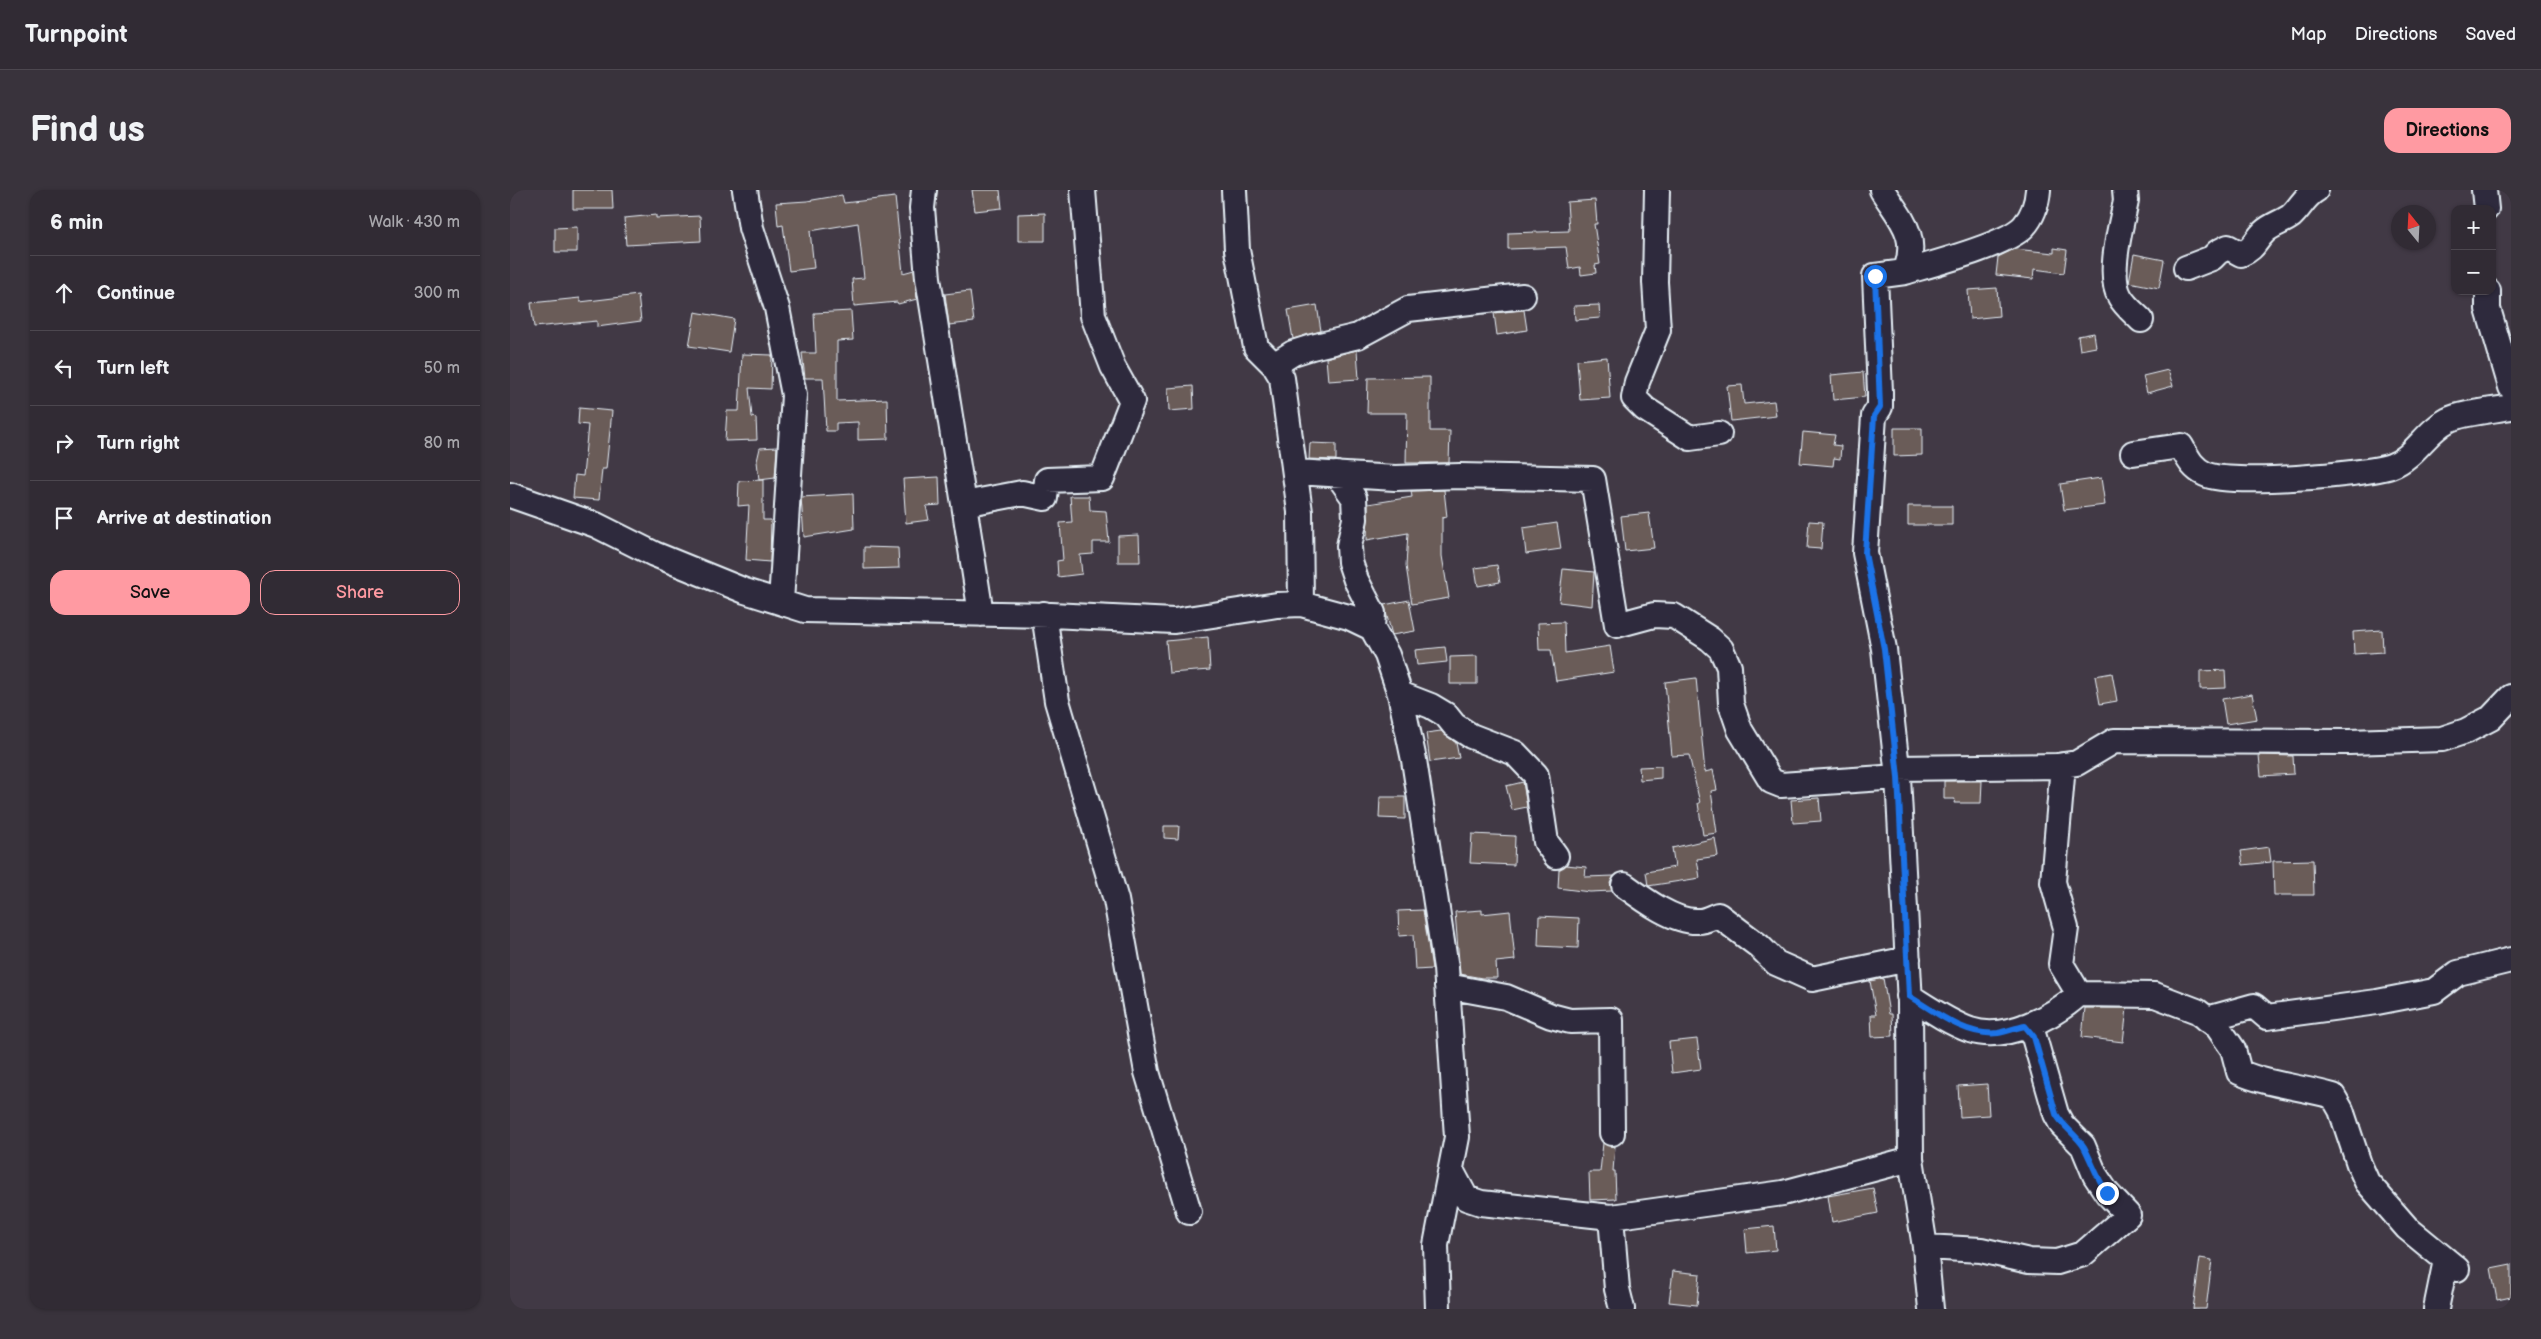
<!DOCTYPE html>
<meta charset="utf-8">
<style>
body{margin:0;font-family:"Balsamiq Sans",sans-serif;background:#39333c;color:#f1f3f6}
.controls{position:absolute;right:15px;top:15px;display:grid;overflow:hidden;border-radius:10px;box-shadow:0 1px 4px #0004}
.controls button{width:45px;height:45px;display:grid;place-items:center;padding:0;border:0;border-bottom:1px solid #4c474f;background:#312b34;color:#f1f3f6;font:25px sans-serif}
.compass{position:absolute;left:1881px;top:15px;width:45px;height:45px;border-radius:50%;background:#312b34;box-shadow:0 1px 4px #0004;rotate:342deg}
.stop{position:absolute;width:15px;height:15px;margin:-11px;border:4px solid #1a73e8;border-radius:50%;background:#fff}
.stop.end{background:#1a73e8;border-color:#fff;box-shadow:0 1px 5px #0008}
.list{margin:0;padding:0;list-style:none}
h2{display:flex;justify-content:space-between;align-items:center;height:65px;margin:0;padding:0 20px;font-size:21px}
h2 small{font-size:16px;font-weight:400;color:#a8a7ac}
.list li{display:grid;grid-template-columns:32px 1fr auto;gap:15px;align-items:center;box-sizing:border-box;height:75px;padding:0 20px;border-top:1px solid #4c474f}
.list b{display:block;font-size:19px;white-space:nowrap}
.list em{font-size:16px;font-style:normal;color:#a8a7ac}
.actions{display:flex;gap:10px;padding:15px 20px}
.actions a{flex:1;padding:11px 0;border:1px solid #ff9aa2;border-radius:15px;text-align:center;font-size:18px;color:#ff9aa2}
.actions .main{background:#ff9aa2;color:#111}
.icon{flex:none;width:28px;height:28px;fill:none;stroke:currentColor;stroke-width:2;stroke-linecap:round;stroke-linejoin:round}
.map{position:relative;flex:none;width:2001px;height:1119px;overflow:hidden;border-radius:15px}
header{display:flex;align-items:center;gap:30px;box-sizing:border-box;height:70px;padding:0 25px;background:#312b34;border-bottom:1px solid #4c474f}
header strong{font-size:24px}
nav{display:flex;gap:28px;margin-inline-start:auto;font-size:18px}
.intro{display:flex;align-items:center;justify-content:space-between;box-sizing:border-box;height:120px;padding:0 30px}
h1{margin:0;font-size:35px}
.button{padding:12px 22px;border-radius:15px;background:#ff9aa2;color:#111;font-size:18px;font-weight:700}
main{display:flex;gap:30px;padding:0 30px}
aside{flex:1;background:#312b34;border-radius:15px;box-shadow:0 1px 4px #0004}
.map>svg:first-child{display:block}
.building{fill:#6b5b59;stroke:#e8f1f8}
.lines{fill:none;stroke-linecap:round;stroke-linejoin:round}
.minor-casing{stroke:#e8f1f8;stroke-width:28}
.minor{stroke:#2f2a3d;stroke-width:24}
.route{stroke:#1a73e8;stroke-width:6}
</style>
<header>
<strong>Turnpoint</strong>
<nav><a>Map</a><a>Directions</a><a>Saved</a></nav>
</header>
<div class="intro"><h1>Find us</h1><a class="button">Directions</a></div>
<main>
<aside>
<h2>6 min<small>Walk · 430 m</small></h2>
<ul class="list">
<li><svg class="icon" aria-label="ahead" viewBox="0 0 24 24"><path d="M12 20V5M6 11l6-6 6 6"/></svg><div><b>Continue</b></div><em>300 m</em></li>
<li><svg class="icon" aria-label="left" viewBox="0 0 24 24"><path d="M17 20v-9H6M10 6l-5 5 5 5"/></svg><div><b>Turn left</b></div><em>50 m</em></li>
<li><svg class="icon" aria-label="right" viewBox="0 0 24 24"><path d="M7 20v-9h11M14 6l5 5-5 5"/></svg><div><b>Turn right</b></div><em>80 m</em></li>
<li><svg class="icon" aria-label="arrive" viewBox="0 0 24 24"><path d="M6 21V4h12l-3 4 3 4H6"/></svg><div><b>Arrive at destination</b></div></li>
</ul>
<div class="actions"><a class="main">Save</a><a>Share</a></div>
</aside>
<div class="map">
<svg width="2001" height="1119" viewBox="0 0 2001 1119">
<rect width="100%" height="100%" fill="#413945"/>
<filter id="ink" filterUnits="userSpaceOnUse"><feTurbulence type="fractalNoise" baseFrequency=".02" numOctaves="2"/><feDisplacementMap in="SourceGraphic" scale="10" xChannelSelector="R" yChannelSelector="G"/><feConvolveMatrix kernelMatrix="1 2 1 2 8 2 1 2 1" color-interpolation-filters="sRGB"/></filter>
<g filter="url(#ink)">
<path class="building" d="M63 0H102L103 19H63Z
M462 0H490L492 18 465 21Z
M332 5 334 13 385 7 393 83 404 80 407 109 388 114 387 112 344 116 342 89 354 88 348 33 300 41 304 78 279 81 273 35 268 36 266 13 297 11Z
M1085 10 1087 34H1084L1090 74 1085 75 1086 83 1071 85 1070 77 1059 79 1056 57 998 59V43L1059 41 1057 12Z
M535 23V51H508V24Z
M146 25V28L190 26 191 51 116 55 114 28Z
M67 37V62H45V38Z
M1544 58 1557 60 1554 83 1524 79 1523 89 1486 85 1488 67 1504 59 1544 63Z
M1624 64 1654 70 1649 98 1619 92Z
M1487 98 1489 126 1460 129 1458 100Z
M460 101 464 132 439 135 435 104Z
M128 105 131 131 87 137V131L24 137 21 113 70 108V112Z
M807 115 811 141 783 149 778 120Z
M1089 115 1090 128 1065 130 1064 116Z
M1014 120 1017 140 987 145 984 123Z
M341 121 343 150 327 151V211L377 209 378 249 348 250V232L326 233V241H316L313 188H295L292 163H306L304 123Z
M185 122 224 129 219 162 179 156Z
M1584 143 1586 157 1570 160 1568 146Z
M847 160 849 189 818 191 816 168Z
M232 164 262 165 261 199 239 198 242 227 246 228 247 250 215 251 217 221H229Z
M1097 167 1100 208 1070 210 1067 170Z
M1658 180 1663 196 1637 203 1633 186Z
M1353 182 1355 207 1323 210 1321 185Z
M920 187V241H940L939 273H896L897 223H857L858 188Z
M1232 195 1234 214 1264 211 1266 226 1221 231 1217 196Z
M683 196 684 219 659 221 658 198Z
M69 218 102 221 96 279H92L89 310 63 308 65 285 73 286 78 235 68 234Z
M1384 238H1412V265L1384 266Z
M1293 242 1325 245 1323 255 1331 256 1330 269 1324 268 1323 276 1290 273Z
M800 253 826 254V270L799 269Z
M267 257 265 288 249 290 247 271 250 258Z
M429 287 430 315 416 316 419 330 396 333 393 289Z
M1591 288 1595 315 1554 320 1550 294Z
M253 290V330H261L260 372 236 370 239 315 228 316 229 291Z
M934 300 937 327 932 328V366L939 408 902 414 896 376 898 343 857 350 858 314 902 307 901 301Z
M343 304 344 339 294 347 291 307Z
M560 306H579L580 320 596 321 599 352H583V364L570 365 572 384 548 387 547 371 553 370 550 333 562 332Z
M1398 316H1442V335H1398Z
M1139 323 1144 358 1115 361 1111 326Z
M1299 331 1313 332 1311 359 1297 358Z
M1047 333 1051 359 1016 364 1013 338Z
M629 345 630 372H608V346Z
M354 357 388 358 389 378 354 379Z
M987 375 990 392 968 396 965 378Z
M1053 379 1084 382 1082 416 1049 412Z
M899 410 905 441 882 445 874 415Z
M1054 432 1055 463 1100 456 1104 482 1046 491 1041 460H1029L1028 433Z
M1872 440 1873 462 1844 464 1843 442Z
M698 447 700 480 659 483 656 451Z
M935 457 937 472 907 475 905 460Z
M967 466V494H940V467Z
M1715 480 1716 498 1690 499V481Z
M1602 483 1607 511 1590 514 1585 486Z
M1186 488 1195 582 1203 580 1207 600 1201 601 1207 643 1193 645 1188 613H1190L1179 565 1162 566 1155 492Z
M1742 504 1747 529 1716 534 1712 509Z
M931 541 946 553 949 568 920 572 916 543Z
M1749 565 1783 566 1784 584 1751 586Z
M1151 576V588L1130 590 1129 577Z
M1434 591H1472L1471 613H1444L1445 609H1434Z
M1013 592 1017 617 1002 620 996 596Z
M870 607H895V629L869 628Z
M1309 608 1311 631 1283 633 1281 610Z
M654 636H669L668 649 654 648Z
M962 644 1005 646 1004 675 960 673Z
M1205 648 1208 666 1187 669 1190 688 1138 696 1136 682 1165 677 1162 658Z
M1759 657 1761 672 1733 675 1731 661Z
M1803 670 1804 705H1764L1763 671Z
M1056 675 1076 677 1075 687 1105 686 1100 693 1102 701 1080 702 1048 698 1049 679Z
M913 720 922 779 905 780 903 745 889 746 888 721Z
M972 720V724L1000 721 1005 770 986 772 987 788H972L950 784 945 722Z
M1029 726 1069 728 1068 758 1028 756Z
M1373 788 1379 824H1382L1383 846 1362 847 1361 825H1366L1360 791Z
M1575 818H1617L1613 852 1572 847Z
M1187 849 1191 879 1162 883 1159 852Z
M1477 894 1479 925 1450 927 1448 896Z
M1093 953 1105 956 1103 981H1105L1106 1009 1080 1010 1079 982H1090Z
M1363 998 1368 1023 1322 1032 1318 1006Z
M1264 1036 1266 1060 1237 1063 1235 1039Z
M1690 1068 1702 1070 1696 1119H1683Z
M2001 1074V1107L1987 1110 1981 1078Z
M1163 1081 1190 1084 1187 1115 1159 1112Z"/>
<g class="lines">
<defs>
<path id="minor" d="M235 0 241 38 267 118 284 205 271 412
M414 0 412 18 418 88 454 314
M724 0 727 60 746 157 764 175 772 188 790 322 791 414
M1147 0 1145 92 1148 140 1127 192 1124 208 1135 219 1180 248 1209 244
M1372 0C1391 30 1410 46 1395 82L1365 86 1370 202V217L1364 226 1355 363 1374 459 1388 587 1400 813 1401 969 1415 1057 1421 1119
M1615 0 1616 11C1611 36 1597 85 1610 107 1615 116 1624 123 1631 130
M1974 0 1976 19
M1676 78 1702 68 1708 62 1718 57 1731 64C1745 58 1744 52 1754 42 1761 35 1773 32 1781 26 1791 17 1794 7 1806 0
M1395 82C1422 74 1497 55 1514 36 1523 26 1527 13 1528 0
M1978 101V119L2001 197
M764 175 783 163 802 157 848 146 898 119 1013 106
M1623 263 1671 256C1678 268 1682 278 1695 284 1718 296 1855 285 1881 276 1904 268 1916 241 1938 230 1951 223 1985 220 2001 217
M786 282 885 288 950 286 1083 289 1107 435 1144 425 1164 426 1200 449 1211 459 1219 477 1221 514 1230 540 1261 591 1271 595 1388 587
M827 284 844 308 845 329 839 356 840 372 846 390 863 423 862 438
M0 305 86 335 144 364 235 401 295 420 541 425 664 431 767 415 791 414 839 427 862 438 877 465 890 504 904 570 936 778 947 947 926 1055 928 1119
M471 424 454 314 512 303 535 308 537 290 592 288 622 211 603 177 583 126 573 0
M534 424 547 511 606 710 637 882 679 1022
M890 504 921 516 936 525 944 535 961 546 1005 563 1026 585 1036 652 1046 666
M1553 575 1543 692 1556 738 1551 774 1569 804
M1387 578 1547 576 1567 573 1604 551 1839 552 1932 549 1956 541 1981 528 2001 507
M1114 695C1133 709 1165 733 1189 731 1195 731 1202 727 1208 725L1249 756 1266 773 1302 789 1398 769
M937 796 996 807 1041 826 1060 831 1101 830 1102 943
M1399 806C1418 818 1438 832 1460 840 1496 852 1543 827 1569 804L1645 805 1687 821 1707 836 1723 859 1729 882C1758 895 1792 897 1823 906L1831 920 1849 974 1857 992 1897 1038 1947 1079
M1697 829 1744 816 1757 827 1867 812 1924 801 1948 783 2001 770
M941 980 956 1008 971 1013 1101 1027 1273 1003 1401 969
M1101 1027 1107 1099 1112 1119
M1415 1057 1471 1060 1519 1071 1547 1072 1573 1064 1618 1025 1597 1003 1585 985 1573 956 1552 935 1546 924 1524 847 1515 836
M1926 1119 1936 1070"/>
</defs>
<use href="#minor" class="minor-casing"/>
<use href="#minor" class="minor"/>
</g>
</g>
<g class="lines" filter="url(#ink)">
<path class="route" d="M1365 86 1370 217 1364 226 1355 363 1374 459 1388 587 1399 806C1425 822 1457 847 1488 843 1497 841 1506 838 1515 836L1524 847 1546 924C1553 937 1567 945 1574 957 1582 972 1587 988 1597 1003"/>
</g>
</svg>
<div class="controls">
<button>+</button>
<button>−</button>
</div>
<svg class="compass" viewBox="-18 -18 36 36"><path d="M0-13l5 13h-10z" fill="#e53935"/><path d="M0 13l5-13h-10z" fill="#a8a7ac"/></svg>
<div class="stop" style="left:1365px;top:86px"></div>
<div class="stop end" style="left:1597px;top:1003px"></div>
</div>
</main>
